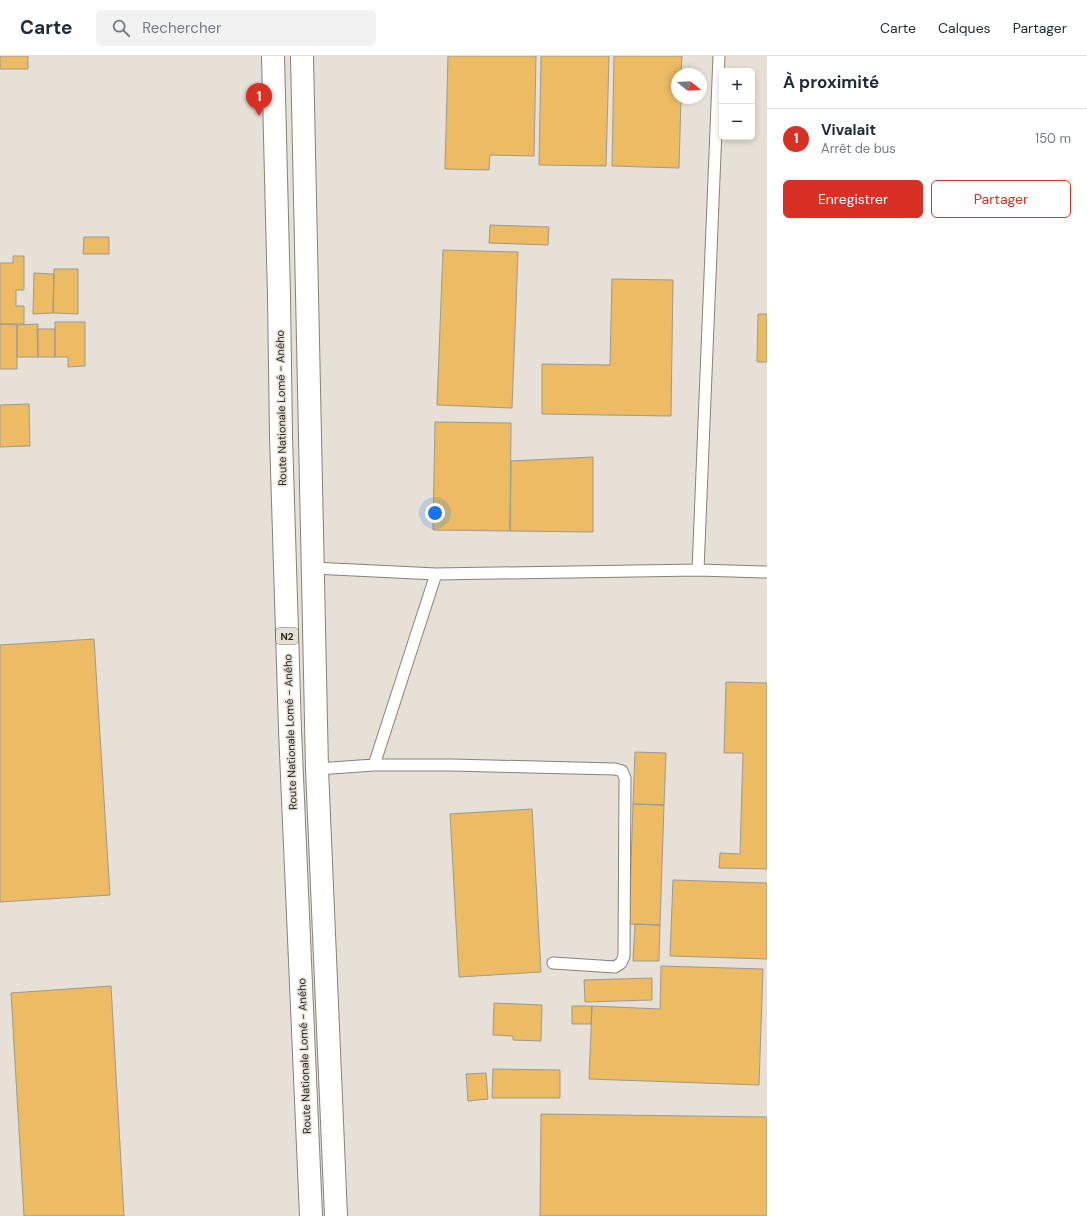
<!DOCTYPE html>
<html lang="fr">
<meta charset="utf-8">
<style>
body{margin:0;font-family:"DM Sans",sans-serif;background:#f2f2f3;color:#1f2937}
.controls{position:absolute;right:12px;top:12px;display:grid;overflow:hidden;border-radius:6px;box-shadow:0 2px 6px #0003}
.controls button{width:36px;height:36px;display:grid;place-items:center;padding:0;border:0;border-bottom:1px solid #e0e1e3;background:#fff;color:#1f2937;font:20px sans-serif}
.compass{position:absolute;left:671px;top:12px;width:36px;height:36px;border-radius:50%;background:#fff;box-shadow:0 2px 6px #0003;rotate:108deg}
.you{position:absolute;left:435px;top:457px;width:14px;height:14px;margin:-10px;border:3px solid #fff;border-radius:50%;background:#1a73e8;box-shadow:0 0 0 6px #1a73e833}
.badge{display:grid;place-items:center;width:26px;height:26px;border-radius:50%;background:#d93025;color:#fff;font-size:13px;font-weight:700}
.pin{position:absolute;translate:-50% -33px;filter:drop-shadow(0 1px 2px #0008)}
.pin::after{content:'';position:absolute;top:21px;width:14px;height:12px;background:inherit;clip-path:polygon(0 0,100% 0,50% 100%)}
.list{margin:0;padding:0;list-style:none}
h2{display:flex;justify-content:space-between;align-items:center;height:52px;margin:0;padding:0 16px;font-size:17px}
h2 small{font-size:13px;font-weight:400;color:#747a83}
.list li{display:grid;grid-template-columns:26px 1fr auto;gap:12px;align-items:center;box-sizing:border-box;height:60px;padding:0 16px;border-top:1px solid #e0e1e3}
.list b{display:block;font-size:15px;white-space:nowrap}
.list p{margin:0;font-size:13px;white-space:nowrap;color:#747a83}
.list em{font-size:13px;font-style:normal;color:#747a83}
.actions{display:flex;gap:8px;padding:12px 16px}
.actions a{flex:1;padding:9px 0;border:1px solid #d93025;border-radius:6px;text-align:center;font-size:14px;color:#d93025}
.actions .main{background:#d93025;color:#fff}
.icon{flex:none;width:22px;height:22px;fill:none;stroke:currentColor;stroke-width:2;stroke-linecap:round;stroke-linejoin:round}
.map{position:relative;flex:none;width:767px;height:1160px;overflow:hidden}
header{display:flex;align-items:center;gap:24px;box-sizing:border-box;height:56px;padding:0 20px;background:#fff;border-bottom:1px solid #e0e1e3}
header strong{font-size:19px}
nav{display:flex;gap:22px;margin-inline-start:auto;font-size:14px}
.search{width:280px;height:36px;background:#f2f2f3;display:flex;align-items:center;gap:10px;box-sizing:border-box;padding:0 14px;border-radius:6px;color:#747a83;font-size:15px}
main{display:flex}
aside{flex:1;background:#fff}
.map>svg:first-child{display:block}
.building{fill:#ecbb64;stroke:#9f998f}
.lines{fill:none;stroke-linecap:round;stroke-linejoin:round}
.service-casing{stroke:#878279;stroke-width:13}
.trunk-casing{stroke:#878279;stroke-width:24}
.service{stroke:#fff;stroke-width:11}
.trunk{stroke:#fff;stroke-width:22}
.labels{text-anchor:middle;stroke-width:3;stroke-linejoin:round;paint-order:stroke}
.shield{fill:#e6e0d6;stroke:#605c57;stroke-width:1}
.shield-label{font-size:10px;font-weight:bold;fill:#272421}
.street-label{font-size:11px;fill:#272421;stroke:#e6e0d6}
</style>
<header>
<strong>Carte</strong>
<div class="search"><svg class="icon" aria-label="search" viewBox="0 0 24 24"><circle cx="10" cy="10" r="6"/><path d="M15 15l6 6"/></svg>Rechercher</div>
<nav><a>Carte</a><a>Calques</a><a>Partager</a></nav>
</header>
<main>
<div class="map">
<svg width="767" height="1160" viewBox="0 0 767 1160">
<rect width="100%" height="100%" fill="#e6e0d6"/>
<path class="building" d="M0 0H28V13H0Z
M448 0H536L534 100 490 99 489 114 445 113Z
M541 0H609L606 110 539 109Z
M614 0H682L681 18H677V42H681L679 112 612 110Z
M490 169 549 171 548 189 489 187Z
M84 181H109V198H83Z
M443 194 518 196 512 352 437 349Z
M13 200H24V234H16V250H24V268H0V207H13Z
M54 213H78V258L53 257Z
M34 217 54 218 53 257 33 258Z
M612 223 673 224 671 360 542 358V308L610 309Z
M758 258H767V306H757Z
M55 266H85V310L68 311V301H55Z
M0 268 17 269V313H0Z
M38 268V301H17V269Z
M37 273H55V301H38Z
M29 348 30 390 0 391V349Z
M435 366 511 367 510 475 433 474Z
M593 401V476L510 475 511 405Z
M94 583 110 839 0 846V589Z
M726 626 767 627V813L719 812 720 797 740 798 743 697H724Z
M635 696 666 697 664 749 633 748Z
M633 748 664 749 660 869 629 868Z
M532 753 541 916 459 921 450 758Z
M673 824 767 827V903L670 900Z
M635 868 660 869 659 905H633Z
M661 910 763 913 759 1029 589 1023 592 950 660 953Z
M652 922V944L585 946 584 924Z
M111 930 124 1160H24L11 937Z
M494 947 542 949 541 985 513 984V980L493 979Z
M572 950H592L591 968H572Z
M493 1013 560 1014V1042H492Z
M486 1017 488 1043 468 1045 466 1018Z
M541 1058 767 1061V1160H540Z"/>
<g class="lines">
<defs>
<path id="service" d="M313 512 436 518 698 514 767 516
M698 514 719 0
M374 709 436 518
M317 713 374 709H452L615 713 622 715 625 722 624 900 621 907 615 911 553 907"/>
<path id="trunk" d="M273 0 279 241 281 380 290 674 311 1160
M302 0 317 713 336 1160"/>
</defs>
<use href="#service" class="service-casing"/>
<use href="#trunk" class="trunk-casing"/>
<use href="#service" class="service"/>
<use href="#trunk" class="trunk"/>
</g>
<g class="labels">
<rect class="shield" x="276" y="572" width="22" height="16" rx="3"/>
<g class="shield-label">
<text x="287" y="584">N2</text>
</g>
<g class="street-label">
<text transform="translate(281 352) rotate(-91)" y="4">Route Nationale Lomé - Aného</text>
<text transform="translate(290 676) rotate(-92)" y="4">Route Nationale Lomé - Aného</text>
<text transform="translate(304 1000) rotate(-92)" y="4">Route Nationale Lomé - Aného</text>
</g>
</g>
</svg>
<div class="controls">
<button>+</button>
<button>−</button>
</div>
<svg class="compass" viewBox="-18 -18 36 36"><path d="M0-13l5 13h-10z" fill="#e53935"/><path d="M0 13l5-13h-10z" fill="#747a83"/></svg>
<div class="you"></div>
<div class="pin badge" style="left:259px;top:60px">1</div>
</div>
<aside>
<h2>À proximité<small></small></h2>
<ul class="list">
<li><span class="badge">1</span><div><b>Vivalait</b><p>Arrêt de bus</p></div><em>150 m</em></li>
</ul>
<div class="actions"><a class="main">Enregistrer</a><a>Partager</a></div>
</aside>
</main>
